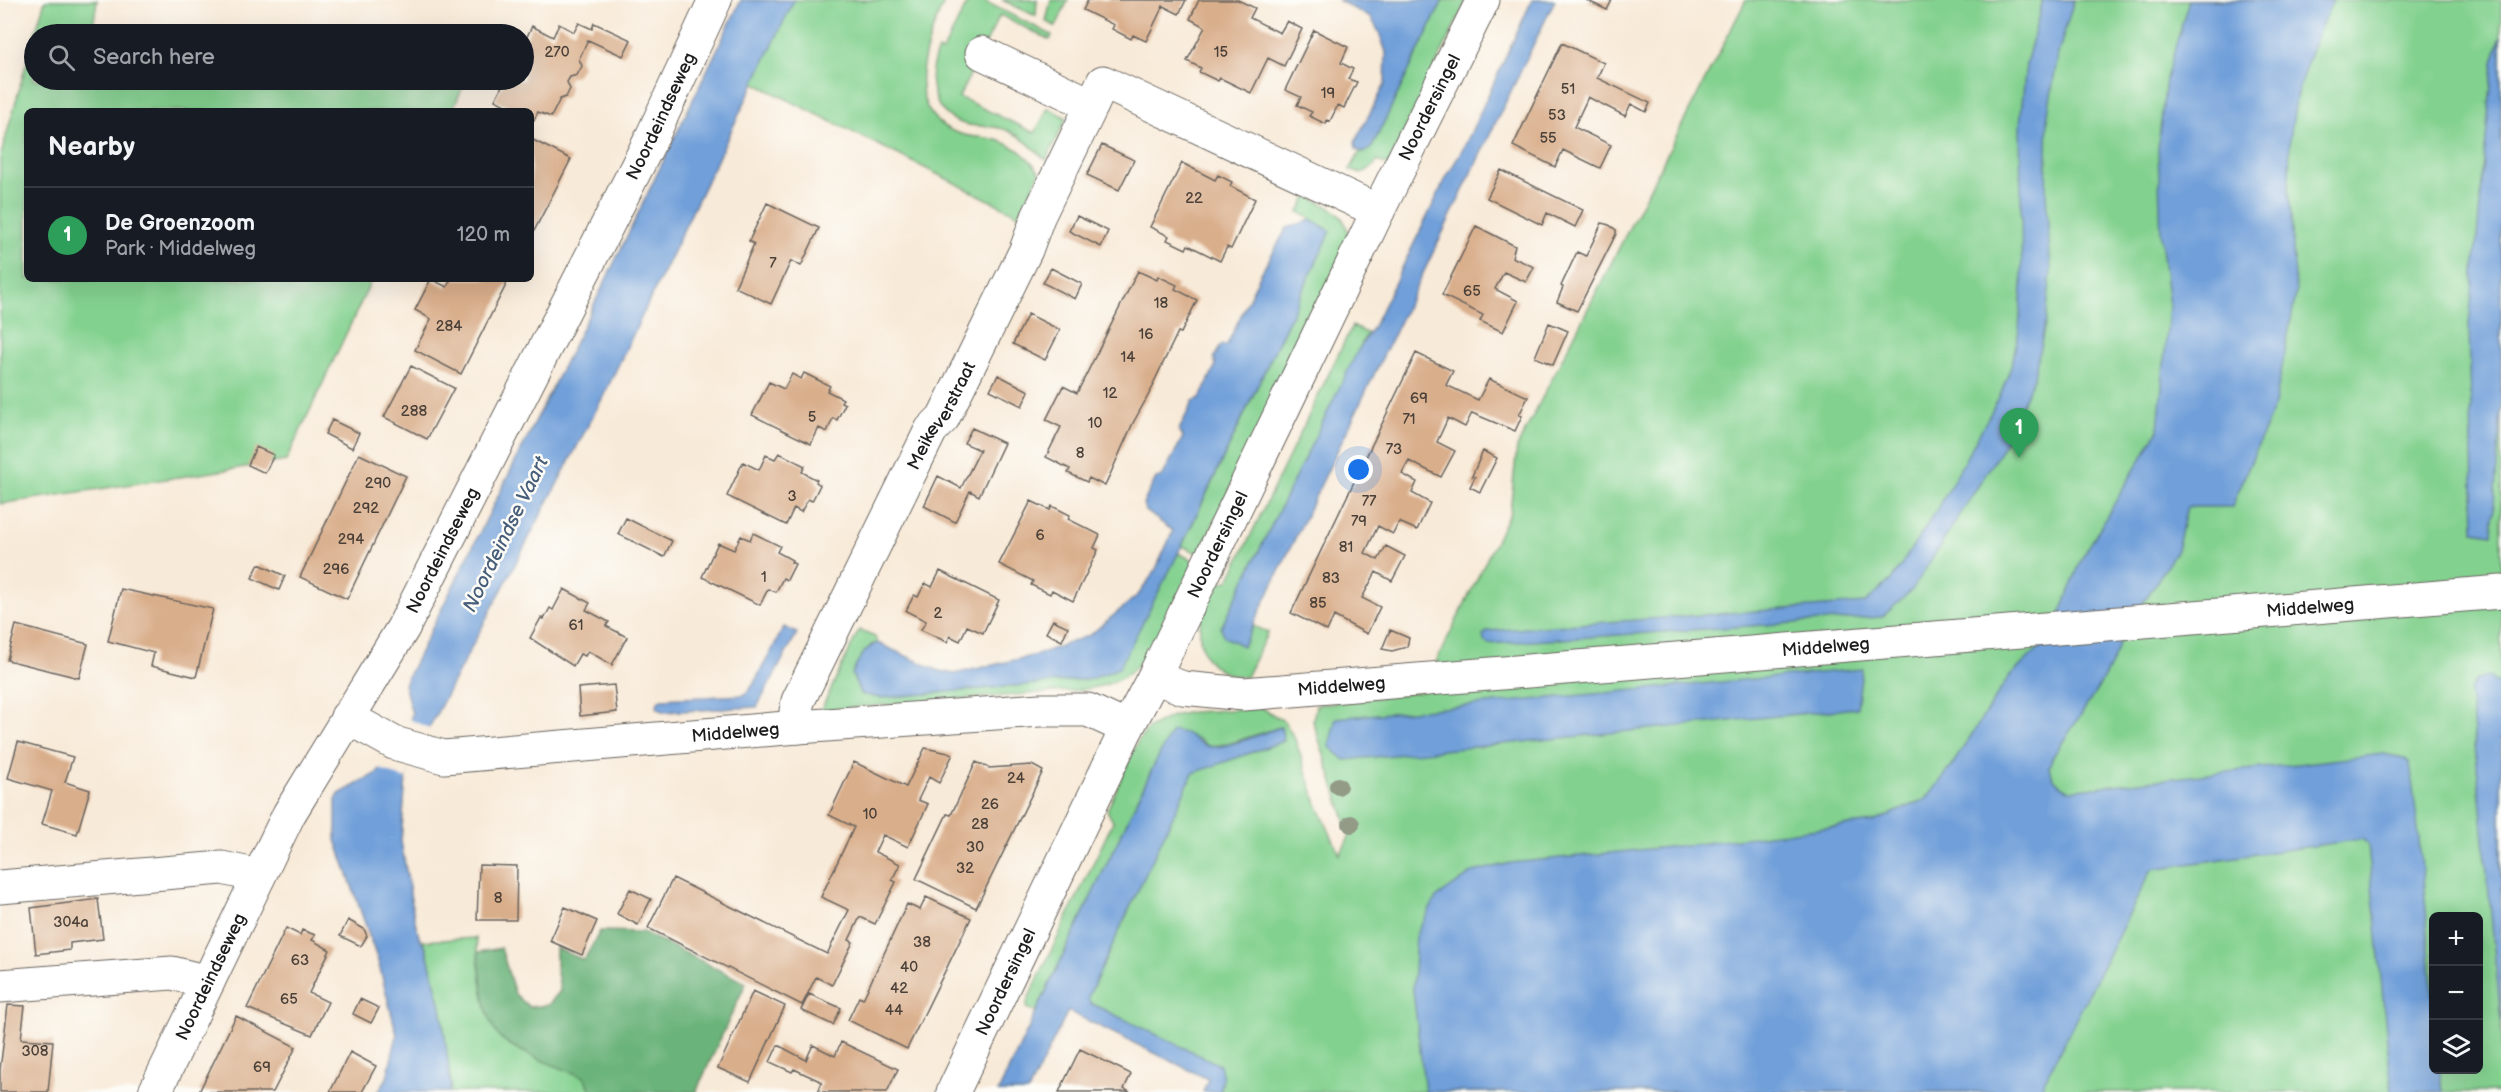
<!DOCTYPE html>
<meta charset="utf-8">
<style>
body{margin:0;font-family:"Balsamiq Sans",sans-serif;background:#20242c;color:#f1f3f6}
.controls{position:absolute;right:18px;bottom:18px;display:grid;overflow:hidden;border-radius:9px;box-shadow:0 6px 24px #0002}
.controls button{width:54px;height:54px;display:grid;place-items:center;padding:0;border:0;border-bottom:2px solid #363941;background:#171b24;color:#f1f3f6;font:30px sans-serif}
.you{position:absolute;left:1359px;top:470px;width:21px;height:21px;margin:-15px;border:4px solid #fff;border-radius:50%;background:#1a73e8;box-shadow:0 0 0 9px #1a73e833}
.badge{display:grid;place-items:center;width:39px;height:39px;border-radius:50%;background:#7c3aed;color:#fff;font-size:20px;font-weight:700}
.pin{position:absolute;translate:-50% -50px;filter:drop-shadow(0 2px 3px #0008)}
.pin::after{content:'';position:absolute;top:32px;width:21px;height:18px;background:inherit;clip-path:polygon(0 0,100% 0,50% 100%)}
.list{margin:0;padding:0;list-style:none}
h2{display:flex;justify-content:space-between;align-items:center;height:78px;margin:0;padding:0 24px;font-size:26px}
h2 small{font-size:20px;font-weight:400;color:#9ea1a6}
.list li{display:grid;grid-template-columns:39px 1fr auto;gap:18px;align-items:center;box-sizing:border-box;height:96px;padding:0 24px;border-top:2px solid #363941}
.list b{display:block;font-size:22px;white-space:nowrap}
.list p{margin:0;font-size:20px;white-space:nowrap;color:#9ea1a6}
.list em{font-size:20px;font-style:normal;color:#9ea1a6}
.icon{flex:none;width:33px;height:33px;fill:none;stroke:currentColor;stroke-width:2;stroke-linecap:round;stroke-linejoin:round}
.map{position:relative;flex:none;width:2501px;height:1092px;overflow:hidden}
.search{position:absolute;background:#171b24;box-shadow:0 6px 24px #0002;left:24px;top:24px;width:510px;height:66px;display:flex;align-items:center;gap:15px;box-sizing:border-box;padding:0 21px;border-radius:33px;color:#9ea1a6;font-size:22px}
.panel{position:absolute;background:#171b24;box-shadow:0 6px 24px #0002;left:24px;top:108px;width:510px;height:174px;border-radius:9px}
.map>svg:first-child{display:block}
.green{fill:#83d18f;stroke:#507656;stroke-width:1.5;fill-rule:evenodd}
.forest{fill:#6ab37a;stroke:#43684b;stroke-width:1.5}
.water{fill:#6f9fd9;stroke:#465e7a;stroke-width:1.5}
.pier{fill:#f8ead8}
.building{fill:#d9ae8b}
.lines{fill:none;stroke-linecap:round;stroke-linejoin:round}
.minor-casing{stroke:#69645e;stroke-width:35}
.minor{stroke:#fff;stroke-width:33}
.tree{fill:#939b87}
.labels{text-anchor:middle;stroke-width:5;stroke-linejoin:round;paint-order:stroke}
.number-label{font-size:15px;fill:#4b4038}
.street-label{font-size:18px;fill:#1c1c1c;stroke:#fdfcf7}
.water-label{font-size:20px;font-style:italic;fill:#465e7a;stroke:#fdfcf7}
</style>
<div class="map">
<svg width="2501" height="1092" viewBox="0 0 2501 1092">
<rect width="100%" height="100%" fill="#fdfcf7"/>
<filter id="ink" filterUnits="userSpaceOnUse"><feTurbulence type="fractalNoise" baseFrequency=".0167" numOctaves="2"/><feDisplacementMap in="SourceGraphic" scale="12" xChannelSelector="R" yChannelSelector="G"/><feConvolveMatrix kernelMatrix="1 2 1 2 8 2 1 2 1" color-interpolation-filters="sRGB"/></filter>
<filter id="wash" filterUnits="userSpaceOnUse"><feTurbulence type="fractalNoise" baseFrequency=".008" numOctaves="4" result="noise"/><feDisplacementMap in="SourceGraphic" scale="24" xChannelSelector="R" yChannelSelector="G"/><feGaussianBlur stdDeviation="1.35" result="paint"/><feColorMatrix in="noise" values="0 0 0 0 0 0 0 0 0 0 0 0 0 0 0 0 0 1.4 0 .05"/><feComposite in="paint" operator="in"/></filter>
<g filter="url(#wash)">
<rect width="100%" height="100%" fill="#f8ead8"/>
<path class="green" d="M45 0H97L92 34H35Z
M794 0H945C926 42 897 114 961 134 970 137 979 137 988 138 1011 142 1027 153 1040 173L1019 215 754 83Z
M969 0H982L1052 35 1050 40 1000 15 959 97 1035 133 1048 108 1067 118 1046 160C1034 149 1024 138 1009 131 996 125 982 127 968 125 932 117 924 80 938 50L942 52Z
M1002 0H1037L1036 16Z
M1051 0H1068L1056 27 1046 21Z
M1443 0H1467L1388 165 1377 161 1374 166 1361 174 1350 170 1360 152 1363 153 1371 149Z
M1746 0H2501V1092H1220L1223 1078 1090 1003 1088 997 1193 773 1284 741 1280 727 1228 744 1208 746 1197 738 1155 763 1036 1012 1026 1008 1028 999 1113 822 1107 810 1138 741 1149 728 1172 716 1191 712 1262 708 1284 721 1295 739 1317 804 1340 855 1350 835 1313 721 1316 705 1421 692 1510 512 1517 447ZM2434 916H2478V1070H2434Z
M34 36V80H466L452 111H27V279H372L286 461 0 504V158Z
M1307 196C1328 206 1348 213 1349 239L1199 554 1182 546 1331 231 1299 212Z
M1352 326 1367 333 1221 628 1243 646 1253 626 1268 632 1246 677C1218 676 1198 659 1200 628 1200 613 1211 597 1217 584L1229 580Z
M1178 553 1195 561C1179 594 1159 652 1129 673 1115 684 1097 687 1081 690L821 710 859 630 875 637 878 643 871 645 852 674 861 694 880 698 1091 679 1119 668Z
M476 938C480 969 481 1006 498 1034 507 1049 566 1069 585 1077L592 1092H449L451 1086 441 1007 426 948 422 941Z"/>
<path class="forest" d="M600 931 643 932 746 983 696 1092H592L584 1077C564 1069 509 1050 497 1034 482 1011 482 979 478 952L501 948 515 994 529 1007 548 1005 560 991 556 966V948L584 960Z"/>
<path class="water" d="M741 0H794L604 395 428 730 406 777 401 841 414 917 419 937 426 948 441 1007 451 1086 449 1092H378L387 1078 397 1035 378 961 336 840V800L339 794 377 773 410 720 412 714 404 684 602 288Z
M1338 0H1443L1371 149 1363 153 1356 149 1355 142 1385 84 1386 52 1379 32 1371 18Z
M1532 0H1555L1243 646 1224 637 1221 628 1357 352 1374 325 1446 178 1466 143Z
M2043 0H2074L2058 54 2048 113 2046 193 2051 272 2046 319 2034 377 2003 447 1912 590 1882 617 1488 644 1484 641 1483 635 1488 631 1865 603 1892 579 1940 505 2000 396 2012 364 2019 330 2022 286 2020 124 2026 64Z
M2189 0H2333L2314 42 2297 94 2290 139 2289 187 2296 293 2275 404 2232 507H2187L2177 550 2120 639C2114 672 2071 728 2052 758L2049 768C2053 779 2059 787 2070 790L2384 754 2404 758 2410 763C2423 867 2433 965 2434 1070H2440L2442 1092H2392L2368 844 2362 839 2152 869 2039 1092H1425L1413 990 1416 935 1436 898 1473 872 1511 863 1697 844 1873 822 1926 799 1949 770 2008 678 2043 644 2059 617 2082 558 2158 430 2169 306 2161 238 2158 148 2166 79Z
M2501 36V408L2492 534 2474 531 2469 325 2493 62Z
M1310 220 1331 231 1173 564 1119 668 1091 679 880 698 861 694 852 674C858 661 863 648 878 643L939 671 954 674 1036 655 1090 635 1139 594 1155 571 1173 531 1146 511 1143 504 1156 478 1162 477 1183 437 1179 430 1193 401 1200 398 1216 365 1214 358 1221 345H1227L1260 275 1287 228Z
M784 627 797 633 757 707 664 712 657 708 658 701 661 699 744 695 753 685Z
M1862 669 1857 708 1345 760 1329 746 1336 718Z
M2489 677 2501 686V1021L2470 691 2476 679Z
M1281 727 1284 741 1193 773 1088 997 1090 1003 1220 1065 1223 1078 1220 1092H1203L1208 1079 1068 1011 1028 1092H998L1155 763 1172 731C1193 732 1192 740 1207 746 1221 751 1265 732 1281 727Z"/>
<path class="pier" d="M409 719 430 729 406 779 378 768Z"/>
<g id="blocks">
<path class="building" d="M1088 0H1186L1179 14 1163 6 1146 41 1133 35 1131 39 1112 29 1114 25 1083 10Z
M1199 0H1238L1255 8 1250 18 1280 33 1287 21 1302 29 1284 66 1268 58 1251 93 1220 78 1218 81 1199 72 1201 68 1187 61 1205 27 1190 19Z
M1586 0H1612L1607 10Z
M579 23 592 29 594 23 631 40 623 56 588 40 579 59 582 66 577 75 570 77 567 82 570 89 566 97 560 99 551 117 538 112 534 120 531 118V111H517L495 100 505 80H524V43L532 26 553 37 559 24 574 32Z
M1314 30 1348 47 1341 63 1353 69 1348 79 1357 82 1344 108 1338 105 1330 121 1327 120 1326 124 1309 116 1312 112 1297 105 1301 97 1285 90Z
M1562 43 1604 63 1597 78 1650 103 1646 112 1631 104 1625 116 1588 97 1574 127 1611 145 1600 168 1563 150 1555 167 1513 146Z
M531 139 571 159 531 237Z
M1102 145 1134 160 1119 190 1087 175Z
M1182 163 1215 180 1218 175 1232 182 1230 186 1255 199 1231 249 1227 247 1220 261 1188 245 1186 249 1167 240 1169 236 1150 227Z
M1501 170 1583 210 1575 227 1547 213 1542 225 1487 198Z
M767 203 819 228 801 266 791 261 771 304 735 287 754 244 749 241Z
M1077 216 1108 231 1101 247 1069 231Z
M1602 223 1609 225 1616 230V234L1577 311 1557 302 1563 287 1561 286 1577 252 1586 256Z
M1476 226 1515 246 1512 257 1534 267 1526 282 1504 272 1495 289 1518 301 1503 332 1480 321 1483 315 1442 295Z
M1051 268 1082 284 1075 299 1043 283Z
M1138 271 1157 280 1158 276 1177 285 1175 289 1197 300 1181 333 1178 332 1153 384 1154 385 1133 423 1105 486 1089 478 1087 482 1068 473 1070 469 1046 457 1061 427 1046 420 1063 386 1077 393Z
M431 279 447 287 451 279H509L461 374 415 350 431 319 415 310Z
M1028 314 1060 330 1045 360 1013 344Z
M1549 323 1568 331 1553 365 1535 357Z
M1416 353 1453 371 1446 385 1478 400 1489 379 1528 397 1519 415 1522 416 1515 431 1472 413 1465 427 1448 418 1437 442 1455 451 1441 477 1409 461 1402 474 1417 482 1412 493 1430 503 1417 530 1399 522 1393 534 1378 526 1365 553 1378 560 1386 546 1405 556 1392 581 1376 572 1362 598 1380 607 1367 634 1334 616 1327 631 1291 613Z
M411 366 454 388 427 439 384 417Z
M804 373 830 386 827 391 843 399 841 402 845 404 837 420 833 418 827 432 819 428 811 444 752 415 769 382 784 389 792 374 801 379Z
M998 375 1029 391 1022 406 990 390Z
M332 420 359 433 352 448 325 434Z
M972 428 1004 443 979 496 970 491 955 522 924 506 938 476 961 488 980 450 964 443Z
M256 447 274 455 265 473 248 465Z
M1483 451 1497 458 1480 492 1470 487 1475 477 1472 476Z
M779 453 805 466 802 472 817 480 816 482 820 485 812 501 808 499 801 512 794 508 786 525 727 496 743 462 759 470 766 455 775 459Z
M359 454 406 476 347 599 300 577Z
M1031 501 1050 510 1052 506 1070 515 1068 519 1100 535 1094 548 1098 550 1073 601 1052 590 1050 594 1031 585 1033 581 999 564Z
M626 518 672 541 664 557 618 534Z
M753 533 780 546 777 552 792 560 791 562 795 564 787 580 783 578 776 592 768 589 760 605 702 577 718 543 734 550 741 536 750 540Z
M259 564 285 576 279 590 252 578Z
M940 571 999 600 983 633 967 626 960 641 950 636 947 642 921 630 926 621 906 611 914 595 918 597 925 583 932 587Z
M121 589 213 609 196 677 151 666 154 653 108 641Z
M564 589 590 603 586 610 609 622 606 626 627 637 612 665 588 651 585 656 580 654 573 666 530 638 541 618 544 619 550 608 553 610Z
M1053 620 1068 627 1062 641 1046 633Z
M16 625 88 644 79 678 7 660Z
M1390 630 1409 638 1407 647 1392 651 1382 649Z
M614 685 617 712 580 716 578 688Z
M18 742 73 757 65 782 90 790 77 834 42 824 52 791 8 778Z
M925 748 953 754 939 783 929 777 918 800 928 804 908 847 883 835 875 852 900 864 892 880 896 882 875 924 860 917 849 940 853 942 832 985 816 977 802 1005 648 928 673 878 827 954 849 910 821 897 854 827 829 815 854 762 906 787Z
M976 762 989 768 1032 765 1043 771 976 908 916 879 947 814 951 815Z
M479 865 517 866 516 920H477Z
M630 889 651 899 638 925 617 914Z
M926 897 971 918 907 1049 848 1020 859 997 863 999 907 904 920 910Z
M98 899 103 939 70 943V950L36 954 31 908Z
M565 907 597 921 582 955 550 941Z
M348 920 364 929 367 936 361 946 340 936Z
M286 928 300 935 302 930 315 935 312 940 330 950 309 993 328 1002 312 1035 247 1008Z
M753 991 785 1006 750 1082 718 1068Z
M809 994 841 1008 833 1025 801 1010Z
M360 999 379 1008 371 1023 353 1014Z
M8 1005 25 1006 21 1039 53 1041 48 1092H0V1070Z
M236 1016 296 1047 273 1092H199Z
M841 1042 898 1069 887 1092H818L822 1082 794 1069 792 1072 770 1062 778 1045 806 1060 813 1045 835 1056Z
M1080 1049 1131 1074 1124 1089 1130 1092H1059Z
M350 1052 376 1066 362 1092H330Z"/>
</g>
</g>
<g filter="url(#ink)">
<use href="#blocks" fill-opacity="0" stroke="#69645e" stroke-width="1.5"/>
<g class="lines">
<defs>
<g id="minor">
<path d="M982 53 1092 105"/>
<path id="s1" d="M1154 677 1183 688 1244 694 2501 592"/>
<path id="s2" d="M347 717 394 743 444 757 798 727 1040 710H1088L1127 728"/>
<path id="s3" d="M798 727 796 711 798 701 931 430 943 418 1026 250 1038 217 1103 82 1378 211"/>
<path d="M0 887 222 868 259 876"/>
<path d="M0 986 172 973 208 982"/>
<path id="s4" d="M155 1092 289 814 403 628 650 141 715 0"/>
<path id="s5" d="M953 1092 1127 728 1154 677 1378 211 1483 0"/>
</g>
</defs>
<use href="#minor" class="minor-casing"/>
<use href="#minor" class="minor"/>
</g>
<g class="tree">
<circle cx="1338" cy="786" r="9"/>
<circle cx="1351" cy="824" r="9"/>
</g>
</g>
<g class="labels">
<g class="number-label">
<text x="557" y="57">270</text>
<text x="1221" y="57">15</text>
<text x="1568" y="94">51</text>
<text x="1328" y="98">19</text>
<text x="1557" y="120">53</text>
<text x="1548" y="143">55</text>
<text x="1194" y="203">22</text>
<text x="773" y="268">7</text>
<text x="1472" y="296">65</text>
<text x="1161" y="308">18</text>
<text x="449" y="331">284</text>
<text x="1146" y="339">16</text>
<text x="1128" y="362">14</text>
<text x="1110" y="398">12</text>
<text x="1419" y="403">69</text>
<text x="414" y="416">288</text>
<text x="812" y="422">5</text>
<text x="1409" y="424">71</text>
<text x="1095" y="428">10</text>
<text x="1394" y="454">73</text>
<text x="1080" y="458">8</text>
<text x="378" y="488">290</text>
<text x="792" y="501">3</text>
<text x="1369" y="506">77</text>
<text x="366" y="513">292</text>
<text x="1359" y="526">79</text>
<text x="1040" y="540">6</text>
<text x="351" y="544">294</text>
<text x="1346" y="552">81</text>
<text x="336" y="574">296</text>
<text x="764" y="582">1</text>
<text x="1331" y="583">83</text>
<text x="1318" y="608">85</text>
<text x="938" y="618">2</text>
<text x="576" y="630">61</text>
<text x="1016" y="783">24</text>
<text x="990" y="809">26</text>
<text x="870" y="819">10</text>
<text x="980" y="829">28</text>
<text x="975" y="852">30</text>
<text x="965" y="873">32</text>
<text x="498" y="903">8</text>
<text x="71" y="927">304a</text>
<text x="922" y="947">38</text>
<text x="300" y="965">63</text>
<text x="909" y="972">40</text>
<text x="899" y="993">42</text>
<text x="289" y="1004">65</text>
<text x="894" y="1015">44</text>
<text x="35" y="1056">308</text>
<text x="262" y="1072">69</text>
</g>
<g class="street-label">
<text dy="6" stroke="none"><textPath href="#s5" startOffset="1094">Noordersingel</textPath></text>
<text dy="6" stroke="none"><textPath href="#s4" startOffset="1100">Noordeindseweg</textPath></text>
<text dy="6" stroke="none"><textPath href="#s3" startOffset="346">Meikeverstraat</textPath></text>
<text dy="6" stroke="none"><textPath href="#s5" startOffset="608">Noordersingel</textPath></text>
<text dy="6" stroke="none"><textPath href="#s4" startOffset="614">Noordeindseweg</textPath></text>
<text dy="6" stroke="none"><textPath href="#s1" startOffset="1162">Middelweg</textPath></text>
<text dy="6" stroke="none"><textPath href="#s1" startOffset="676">Middelweg</textPath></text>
<text dy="6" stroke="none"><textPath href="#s1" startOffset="190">Middelweg</textPath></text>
<text dy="6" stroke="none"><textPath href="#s2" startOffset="398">Middelweg</textPath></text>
<text dy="6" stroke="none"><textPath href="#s4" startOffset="128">Noordeindseweg</textPath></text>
<text dy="6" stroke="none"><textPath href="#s5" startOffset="122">Noordersingel</textPath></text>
</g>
<g class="water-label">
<text transform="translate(505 534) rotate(-64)" y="7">Noordeindse Vaart</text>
</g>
</g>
</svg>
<div class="controls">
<button>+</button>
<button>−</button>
<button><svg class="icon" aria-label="layers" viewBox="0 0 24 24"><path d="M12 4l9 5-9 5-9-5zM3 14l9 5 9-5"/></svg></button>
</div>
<div class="you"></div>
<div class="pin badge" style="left:2019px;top:458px;background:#2e9e5b">1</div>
<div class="search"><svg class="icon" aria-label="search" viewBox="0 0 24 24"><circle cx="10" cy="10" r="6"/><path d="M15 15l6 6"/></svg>Search here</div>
<section class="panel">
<h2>Nearby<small></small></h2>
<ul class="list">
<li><span class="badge" style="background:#2e9e5b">1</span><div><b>De Groenzoom</b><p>Park · Middelweg</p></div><em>120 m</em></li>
</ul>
</section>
</div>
